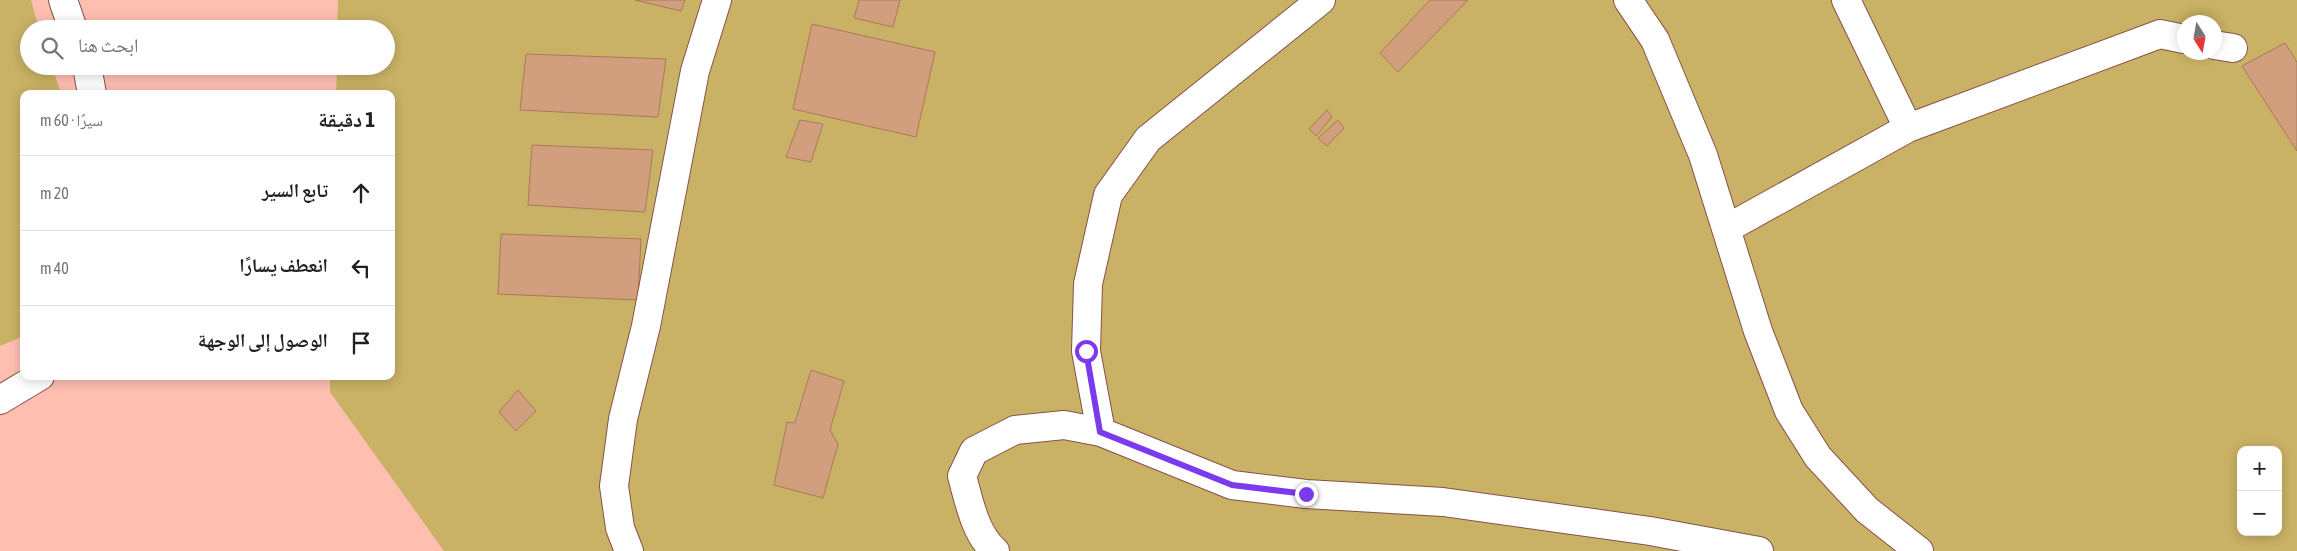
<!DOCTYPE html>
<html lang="ar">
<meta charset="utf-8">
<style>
body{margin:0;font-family:"Asap Condensed","Noto Naskh Arabic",sans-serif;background:#f2f2f2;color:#202124;direction:rtl}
.controls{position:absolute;right:15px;bottom:15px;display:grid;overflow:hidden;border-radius:10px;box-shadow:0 2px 12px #0003}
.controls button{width:45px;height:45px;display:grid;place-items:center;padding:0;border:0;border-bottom:1px solid #e0e0e0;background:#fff;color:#202124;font:25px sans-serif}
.compass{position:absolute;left:2177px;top:15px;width:45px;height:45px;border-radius:50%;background:#fff;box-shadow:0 2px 12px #0003;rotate:169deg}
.stop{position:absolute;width:15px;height:15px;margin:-11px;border:4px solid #7c3aed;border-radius:50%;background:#fff}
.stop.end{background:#7c3aed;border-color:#fff;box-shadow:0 1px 5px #0008}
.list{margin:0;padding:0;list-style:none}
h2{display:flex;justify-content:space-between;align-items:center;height:65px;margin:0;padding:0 20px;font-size:21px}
h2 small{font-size:16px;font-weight:400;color:#757577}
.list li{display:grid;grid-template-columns:32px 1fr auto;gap:15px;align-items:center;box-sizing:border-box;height:75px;padding:0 20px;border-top:1px solid #e0e0e0}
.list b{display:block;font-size:19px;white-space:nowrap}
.list em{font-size:16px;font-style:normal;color:#757577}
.icon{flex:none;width:28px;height:28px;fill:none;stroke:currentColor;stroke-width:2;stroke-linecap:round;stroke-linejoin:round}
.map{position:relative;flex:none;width:2297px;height:551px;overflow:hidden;direction:ltr}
.search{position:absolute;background:#fff;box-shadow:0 2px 12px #0003;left:20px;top:20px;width:375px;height:55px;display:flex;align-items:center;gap:12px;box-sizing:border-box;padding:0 18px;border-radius:28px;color:#757577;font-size:19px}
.panel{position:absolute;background:#fff;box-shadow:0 2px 12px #0003;left:20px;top:90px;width:375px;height:290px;border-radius:10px;direction:rtl}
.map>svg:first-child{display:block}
.green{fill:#c9b165;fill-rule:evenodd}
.building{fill:#d19e7e;stroke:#ab795b}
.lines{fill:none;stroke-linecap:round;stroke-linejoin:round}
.minor-casing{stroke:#885247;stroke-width:30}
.minor{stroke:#fff;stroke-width:28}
.route{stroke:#7c3aed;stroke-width:6}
</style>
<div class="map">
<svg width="2297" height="551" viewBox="0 0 2297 551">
<rect width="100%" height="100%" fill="#febfb1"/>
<path class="green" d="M0 0H31L39 29H29V66H52L61 94H24V336L0 346Z
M338 0H2297V551H444L330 392V376H391V94H336L337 66H386V29H337ZM2184 22H2214V52H2184ZM2241 450H2278V532H2241Z"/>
<path class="building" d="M635 0H685L681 11Z
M859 0H900L893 27 854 18Z
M1430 0H1468L1398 72 1380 53Z
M812 24 935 52 916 137 793 109Z
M2285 43 2297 62V151L2242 66Z
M526 54 666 59 658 117 520 110Z
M1327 110 1332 117 1316 136 1309 129Z
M800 120 823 124 811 162 786 157Z
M1338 120 1344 128 1327 146 1318 138Z
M532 145 653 150 645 212 528 205Z
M501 234 641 239 638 300 498 294Z
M811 370 844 381 830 430 838 444 823 498 774 485 787 422 795 423Z
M518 390 536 411 516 431 499 412Z"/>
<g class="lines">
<defs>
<path id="minor" d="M63 0 73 29
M1628 0 1655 40 1703 155 1758 331 1789 411 1818 457 1867 510 1919 551
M1846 0 1908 128
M2214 45 2233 48
M87 66 92 94
M1726 229 1908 128 2160 34 2184 39
M0 400 40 376
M1101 432 1086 351 1088 284 1108 195 1148 139 1321 0
M629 551 620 528 614 486 623 419 646 326 695 71 717 0
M995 551C975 534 969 501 962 476L974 451 1015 430 1064 425 1101 432 1232 485 1306 494 1443 502 1650 531 1759 551"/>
</defs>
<use href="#minor" class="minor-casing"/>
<use href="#minor" class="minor"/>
</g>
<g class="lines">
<path class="route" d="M1086 351 1100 432 1232 485 1306 494"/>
</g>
</svg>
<div class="controls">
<button>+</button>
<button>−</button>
</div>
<svg class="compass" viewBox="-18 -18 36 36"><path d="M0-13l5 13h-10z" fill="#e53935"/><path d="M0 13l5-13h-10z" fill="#757577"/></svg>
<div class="stop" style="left:1086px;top:351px"></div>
<div class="stop end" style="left:1306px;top:494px"></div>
<div class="search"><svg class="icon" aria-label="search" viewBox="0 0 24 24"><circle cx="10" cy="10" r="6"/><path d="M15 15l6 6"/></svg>ابحث هنا</div>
<section class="panel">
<h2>1 دقيقة<small>سيرًا · 60 m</small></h2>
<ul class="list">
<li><svg class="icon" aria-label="ahead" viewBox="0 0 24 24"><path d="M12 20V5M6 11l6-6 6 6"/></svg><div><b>تابع السير</b></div><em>20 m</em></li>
<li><svg class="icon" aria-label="left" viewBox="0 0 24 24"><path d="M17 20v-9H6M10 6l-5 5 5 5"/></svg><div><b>انعطف يسارًا</b></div><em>40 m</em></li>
<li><svg class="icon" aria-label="arrive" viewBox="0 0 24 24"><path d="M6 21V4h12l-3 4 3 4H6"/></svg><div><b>الوصول إلى الوجهة</b></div></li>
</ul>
</section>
</div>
